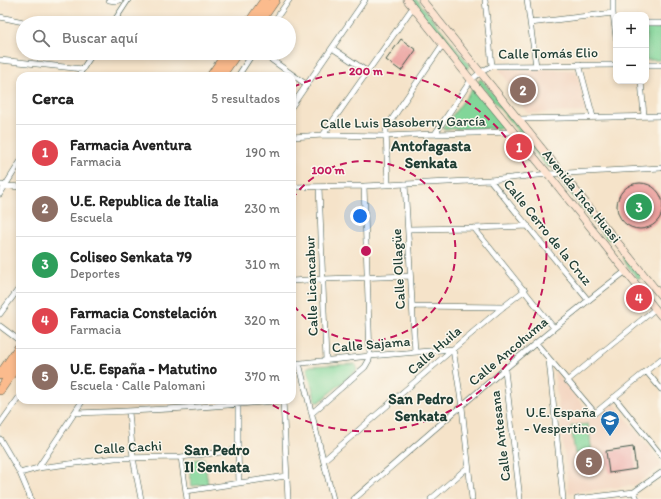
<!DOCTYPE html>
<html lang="es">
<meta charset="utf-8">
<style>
body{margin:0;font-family:Itim,sans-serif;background:#f6f6f6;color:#222}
.controls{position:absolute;right:12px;top:12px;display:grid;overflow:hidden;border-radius:8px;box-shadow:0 2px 6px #0003}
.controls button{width:36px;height:36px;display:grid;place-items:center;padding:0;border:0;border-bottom:1px solid #e0e0e0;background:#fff;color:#222;font:20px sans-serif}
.you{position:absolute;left:360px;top:216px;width:14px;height:14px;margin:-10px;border:3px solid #fff;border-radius:50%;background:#1a73e8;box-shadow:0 0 0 6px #1a73e833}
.badge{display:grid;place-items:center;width:26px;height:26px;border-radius:50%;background:#db2777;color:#fff;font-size:13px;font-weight:700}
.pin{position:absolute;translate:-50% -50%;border:2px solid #fff;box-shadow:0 1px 4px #0006}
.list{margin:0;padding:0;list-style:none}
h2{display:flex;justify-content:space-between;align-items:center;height:52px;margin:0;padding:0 16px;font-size:17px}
h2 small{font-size:13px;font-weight:400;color:#767676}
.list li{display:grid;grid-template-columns:26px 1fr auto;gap:12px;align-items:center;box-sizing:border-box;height:56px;padding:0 16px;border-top:1px solid #e0e0e0}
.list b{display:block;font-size:15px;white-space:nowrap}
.list p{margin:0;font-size:13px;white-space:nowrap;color:#767676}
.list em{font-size:13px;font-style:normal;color:#767676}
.icon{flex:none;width:22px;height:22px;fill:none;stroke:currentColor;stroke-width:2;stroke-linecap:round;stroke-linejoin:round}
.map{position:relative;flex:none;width:661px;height:499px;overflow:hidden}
.search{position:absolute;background:#fff;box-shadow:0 2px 6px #0003;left:16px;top:16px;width:280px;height:44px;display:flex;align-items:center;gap:10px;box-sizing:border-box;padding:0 14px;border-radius:22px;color:#767676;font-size:15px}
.panel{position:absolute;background:#fff;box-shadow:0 2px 6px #0003;left:16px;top:72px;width:280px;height:332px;border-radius:12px}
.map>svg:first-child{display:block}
.built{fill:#f3d4bf}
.green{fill:#82d699;stroke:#508a66}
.building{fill:#eb9f9c}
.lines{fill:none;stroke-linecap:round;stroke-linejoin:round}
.street-casing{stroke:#3f564a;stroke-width:6}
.secondary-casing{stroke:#3f564a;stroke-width:8}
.highway-casing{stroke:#3f564a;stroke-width:10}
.street{stroke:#fff;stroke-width:5}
.secondary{stroke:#fde4d1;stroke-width:7}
.highway{stroke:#fbbb8d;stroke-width:9}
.ring{fill:none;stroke:#c2185b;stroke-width:2;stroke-dasharray:7 5}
.labels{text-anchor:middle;stroke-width:3;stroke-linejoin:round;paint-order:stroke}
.street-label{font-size:14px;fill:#1f3d34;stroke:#fbf7ec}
.poi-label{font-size:14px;fill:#1f3d34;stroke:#fbf7ec;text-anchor:end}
.neighbourhood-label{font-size:15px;font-weight:bold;fill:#1f3d34;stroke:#fbf7ec}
.centre{fill:#c2185b;stroke:#fbf7ec;stroke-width:2}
.ring-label{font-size:12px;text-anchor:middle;font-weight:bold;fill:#c2185b;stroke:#fbf7ec;stroke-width:3;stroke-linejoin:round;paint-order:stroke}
</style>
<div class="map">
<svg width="661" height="499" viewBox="0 0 661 499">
<rect width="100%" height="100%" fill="#fbf7ec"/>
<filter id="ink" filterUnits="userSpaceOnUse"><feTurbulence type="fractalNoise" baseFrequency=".025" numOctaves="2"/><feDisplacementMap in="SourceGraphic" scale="8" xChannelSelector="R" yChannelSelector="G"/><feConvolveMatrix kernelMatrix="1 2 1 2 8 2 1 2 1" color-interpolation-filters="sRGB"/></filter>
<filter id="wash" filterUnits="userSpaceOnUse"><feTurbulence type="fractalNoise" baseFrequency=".012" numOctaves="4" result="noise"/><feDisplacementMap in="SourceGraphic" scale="16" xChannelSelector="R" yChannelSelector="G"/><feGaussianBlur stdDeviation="0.9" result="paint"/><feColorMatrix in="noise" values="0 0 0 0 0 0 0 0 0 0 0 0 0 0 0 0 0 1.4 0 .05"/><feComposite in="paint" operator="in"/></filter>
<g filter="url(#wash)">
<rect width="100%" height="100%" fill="#f5e3c9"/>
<path class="built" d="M499 68 576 70 588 112 527 113Z
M554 371 595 419 614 403 661 463V466L635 485 569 493Z"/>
<path class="green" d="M411 0H417L470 65 469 68H465Z
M646 28H661V60H646Z
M480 79 482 80 551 164V166L549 167H547L478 82Z
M474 87 506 128 442 129Z
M564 182H566L611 236 610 239 608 240 607 239 563 184Z
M623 257H626L641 276 640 279 637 278 623 260Z
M355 364 357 367V370L319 402H316L307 368 310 366Z
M588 424 592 452 575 454 571 426Z
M204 458 208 484 192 486 188 461Z"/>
<g id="blocks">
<path class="building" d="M401 39 416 50 401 71 386 60Z
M617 206a23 23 0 1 1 46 0a23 23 0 1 1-46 0Z
M633 447 636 469 609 473 606 451Z"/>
</g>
</g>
<g filter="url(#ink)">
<use href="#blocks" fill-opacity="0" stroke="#3f564a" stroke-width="1"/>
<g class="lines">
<defs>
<path id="street" d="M109 0 115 1 120 0
M485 0 492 66
M527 0 536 66
M613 0V13L616 38
M0 17 28 23
M113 23 128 0
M273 23 289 0
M530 23 613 13
M646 23H661
M332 48 368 72
M262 53 307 85
M0 60 83 69
M579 64 593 117
M646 65H661
M78 76 93 53
M238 76 253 53
M641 81 644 116
M292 106 365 0
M518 119 661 116
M435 134 471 80 481 72 492 66 616 65
M323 135 413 7
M292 137 323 135 386 136 435 134 514 132
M490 180 588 300
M405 184 415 352
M0 185 20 187
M388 185 386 130 388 125 443 44
M292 187 364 186 490 180 548 174 661 168
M319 187 326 360
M0 194 20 162
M474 228 554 328
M408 229 474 228 528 226
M292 281 323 279 410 276
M413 306 503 307
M0 314 20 287
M0 326 20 341
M536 343 595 413 661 359
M549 360 563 499
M299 363 333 499
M292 364 370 356 453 349 462 407 472 499
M505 370 520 499
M646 371 661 389
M567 381 655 309
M614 397 661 455
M238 400V450L239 483
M283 400 288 499
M129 412 133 458 141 499
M75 413C144 411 214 407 283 400
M312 413 365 367 369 360 370 356 364 186
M0 424 20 396
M0 439 20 473 31 499
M181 457 187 499
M324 460 453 349 503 307 525 290
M38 468 83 400
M20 473 38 468 115 458 181 457 238 450
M186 491 286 476
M634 492 661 473
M634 492 637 499
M354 499C443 422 532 343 626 271
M431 499 468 467
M577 499 634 492"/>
<path id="secondary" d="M407 0 471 80 548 174 661 316
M422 0 661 296"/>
<path id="highway" d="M249 23 265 0
M259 23 275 0
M211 76 227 53
M221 76 237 53
M0 375 20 346
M0 390 20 361"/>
</defs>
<use href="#street" class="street-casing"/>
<use href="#secondary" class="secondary-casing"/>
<use href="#highway" class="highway-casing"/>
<use href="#street" class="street"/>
<use href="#secondary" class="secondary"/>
<use href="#highway" class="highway"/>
</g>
</g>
<g class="ring">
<path d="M292 199A90 90 0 1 1 292 303"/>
<path d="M293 87A180 180 0 1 1 265 400"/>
</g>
<defs>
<symbol id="school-pin" viewBox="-11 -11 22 30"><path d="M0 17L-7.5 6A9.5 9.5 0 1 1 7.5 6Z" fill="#1f6fb2" stroke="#fbf7ec"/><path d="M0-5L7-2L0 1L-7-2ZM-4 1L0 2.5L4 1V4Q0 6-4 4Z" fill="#fff"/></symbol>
</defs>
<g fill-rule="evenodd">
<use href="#school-pin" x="599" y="409" width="22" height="30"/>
</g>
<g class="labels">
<g class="street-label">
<text transform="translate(548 53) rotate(-1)" y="5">Calle Tomás Elio</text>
<text transform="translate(403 122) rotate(-1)" y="5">Calle Luis Basoberry García</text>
<text transform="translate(582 196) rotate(51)" y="5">Avenida Inca Huasi</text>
<text transform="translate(548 232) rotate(51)" y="5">Calle Cerro de la Cruz</text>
<text transform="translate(398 269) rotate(-93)" y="5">Calle Ollagüe</text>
<text transform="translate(311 286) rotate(-92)" y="5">Calle Licancabur</text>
<text transform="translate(371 344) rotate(-5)" y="5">Calle Sajama</text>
<text transform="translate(434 350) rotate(-41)" y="5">Calle Huila</text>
<text transform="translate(508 351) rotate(-40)" y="5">Calle Ancohuma</text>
<text transform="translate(500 436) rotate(-97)" y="5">Calle Antesana</text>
<text transform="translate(128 447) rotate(-3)" y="5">Calle Cachi</text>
</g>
<g class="poi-label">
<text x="596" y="417">U.E. España<tspan x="596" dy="16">- Vespertino</tspan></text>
</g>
<g class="neighbourhood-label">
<text x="431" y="151">Antofagasta<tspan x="431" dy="17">Senkata</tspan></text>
<text x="421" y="404">San Pedro<tspan x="421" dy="17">Senkata</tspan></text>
<text x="217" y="455">San Pedro<tspan x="217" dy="17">II Senkata</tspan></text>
</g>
</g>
<circle cx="366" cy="251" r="6" class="centre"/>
<g class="ring-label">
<text x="366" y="75">200 m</text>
<text x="328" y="174">100 m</text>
</g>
</svg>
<div class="controls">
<button>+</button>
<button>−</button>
</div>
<div class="you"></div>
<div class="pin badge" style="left:519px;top:147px;background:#e0444e">1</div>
<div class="pin badge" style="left:523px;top:90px;background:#8d6e63">2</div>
<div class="pin badge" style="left:639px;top:207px;background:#2e9e5b">3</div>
<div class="pin badge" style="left:639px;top:298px;background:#e0444e">4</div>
<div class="pin badge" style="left:589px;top:462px;background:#8d6e63">5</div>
<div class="search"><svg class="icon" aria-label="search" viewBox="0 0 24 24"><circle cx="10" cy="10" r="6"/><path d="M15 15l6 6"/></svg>Buscar aquí</div>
<section class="panel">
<h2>Cerca<small>5 resultados</small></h2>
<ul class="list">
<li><span class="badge" style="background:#e0444e">1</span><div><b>Farmacia Aventura</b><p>Farmacia</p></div><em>190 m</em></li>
<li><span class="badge" style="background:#8d6e63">2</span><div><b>U.E. Republica de Italia</b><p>Escuela</p></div><em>230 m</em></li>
<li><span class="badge" style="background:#2e9e5b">3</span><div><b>Coliseo Senkata 79</b><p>Deportes</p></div><em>310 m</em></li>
<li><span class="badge" style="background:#e0444e">4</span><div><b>Farmacia Constelación</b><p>Farmacia</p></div><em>320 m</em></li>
<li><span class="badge" style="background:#8d6e63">5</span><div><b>U.E. España - Matutino</b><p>Escuela · Calle Palomani</p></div><em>370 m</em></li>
</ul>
</section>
</div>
